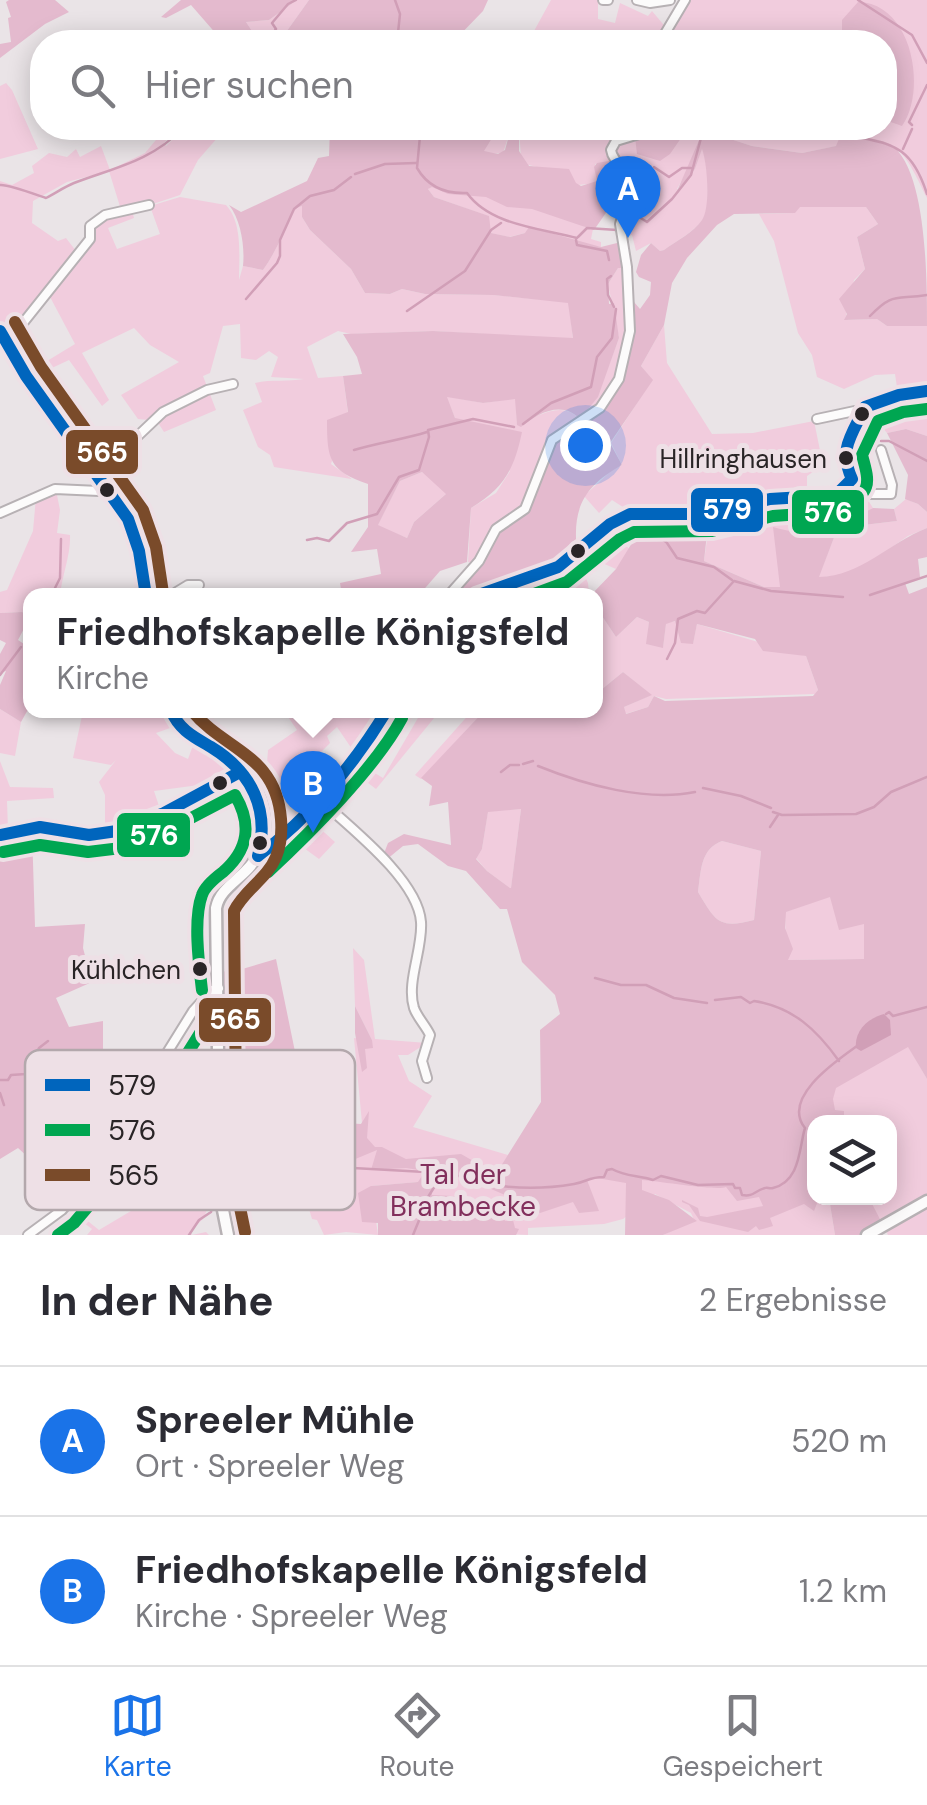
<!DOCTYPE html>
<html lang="de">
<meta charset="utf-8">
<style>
body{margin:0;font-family:"DM Sans",sans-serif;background:#f2f2f3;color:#2b2b33}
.controls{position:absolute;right:30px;bottom:30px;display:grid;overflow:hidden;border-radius:20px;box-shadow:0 5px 25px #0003}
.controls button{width:90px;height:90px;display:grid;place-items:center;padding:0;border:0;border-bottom:2px solid #e1e1e2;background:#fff;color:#2b2b33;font:50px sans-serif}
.you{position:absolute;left:585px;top:445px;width:35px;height:35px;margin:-25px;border:8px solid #fff;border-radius:50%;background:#1a73e8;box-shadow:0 0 0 15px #1a73e833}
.badge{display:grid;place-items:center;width:65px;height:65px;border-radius:50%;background:#1a73e8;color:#fff;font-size:32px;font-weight:700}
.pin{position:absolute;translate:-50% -82px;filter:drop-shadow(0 2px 5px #0008)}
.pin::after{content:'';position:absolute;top:52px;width:35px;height:30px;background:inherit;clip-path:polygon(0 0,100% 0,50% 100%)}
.popup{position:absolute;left:23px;top:588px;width:580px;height:130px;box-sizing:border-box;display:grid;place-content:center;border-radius:20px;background:#fff;filter:drop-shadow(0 2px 8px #0005);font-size:32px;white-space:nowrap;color:#7c7c81}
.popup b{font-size:38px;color:#2b2b33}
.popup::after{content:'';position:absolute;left:50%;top:100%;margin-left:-20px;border:20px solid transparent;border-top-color:#fff}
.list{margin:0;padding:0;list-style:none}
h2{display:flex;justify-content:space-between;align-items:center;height:130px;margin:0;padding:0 40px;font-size:42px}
h2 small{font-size:32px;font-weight:400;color:#7c7c81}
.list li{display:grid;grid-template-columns:65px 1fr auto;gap:30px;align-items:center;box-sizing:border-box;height:150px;padding:0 40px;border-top:2px solid #e1e1e2}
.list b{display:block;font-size:38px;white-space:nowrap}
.list p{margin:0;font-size:32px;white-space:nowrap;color:#7c7c81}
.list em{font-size:32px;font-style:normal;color:#7c7c81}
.icon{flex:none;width:55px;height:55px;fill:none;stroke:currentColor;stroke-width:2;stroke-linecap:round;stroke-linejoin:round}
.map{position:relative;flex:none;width:927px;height:1235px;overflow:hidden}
.search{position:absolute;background:#fff;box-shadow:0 5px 25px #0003;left:30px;right:30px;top:30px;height:110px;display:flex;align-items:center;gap:25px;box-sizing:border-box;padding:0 35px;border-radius:40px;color:#7c7c81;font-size:38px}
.sheet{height:430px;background:#fff}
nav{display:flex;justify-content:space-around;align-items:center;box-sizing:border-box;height:140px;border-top:2px solid #e1e1e2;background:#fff;font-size:28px;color:#7c7c81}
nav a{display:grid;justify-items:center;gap:5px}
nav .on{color:#1a73e8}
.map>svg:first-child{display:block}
.green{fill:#f1ccdd;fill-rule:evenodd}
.forest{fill:#e4bace;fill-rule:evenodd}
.water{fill:#d19fb7}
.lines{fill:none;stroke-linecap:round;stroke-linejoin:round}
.stream{stroke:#d19fb7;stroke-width:2.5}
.minor-casing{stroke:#b7b1b4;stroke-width:12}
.major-casing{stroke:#b7b1b4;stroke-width:15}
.minor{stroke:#fcfbfb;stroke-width:8}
.major{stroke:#fcfbfb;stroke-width:10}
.bus-1-casing{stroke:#eee0e6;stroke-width:20}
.bus-2-casing{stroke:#eee0e6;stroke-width:20}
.bus-3-casing{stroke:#eee0e6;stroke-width:20}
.bus-1{stroke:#0065bd;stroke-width:12}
.bus-2{stroke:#00a651;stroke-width:12}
.bus-3{stroke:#7a4b2a;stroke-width:12}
.bus-dot{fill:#292426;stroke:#eee0e6;stroke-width:4}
.labels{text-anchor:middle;stroke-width:10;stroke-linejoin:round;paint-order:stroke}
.bus-label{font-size:26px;fill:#292426;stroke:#eee0e6;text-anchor:end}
.park-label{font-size:28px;fill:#822f5c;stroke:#eee0e6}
.key{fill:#eee0e6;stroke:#b3a8ac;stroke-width:2.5}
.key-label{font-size:28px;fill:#292426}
.line-badge{stroke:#eee0e6;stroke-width:4}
.badge-label{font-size:28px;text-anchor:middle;font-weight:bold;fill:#fff}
</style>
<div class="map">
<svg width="927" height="1235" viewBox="0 0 927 1235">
<rect width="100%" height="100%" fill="#eae4e7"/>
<path class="green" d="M297 0H309L279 42H268L272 34 256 37 246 22 269 20Z
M551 0H598V19L615 23 620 3 648 16 652 11 668 30 685 0H927V198C903 148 899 138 841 139L837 146 802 153 752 146 726 138V135L707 134 677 189 680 190 695 169 702 148C708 161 711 207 703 219 694 232 676 241 664 250L660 251 651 243 636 251 632 235 622 237 626 220 633 214 630 205 635 194 614 160 595 164 598 174 596 183 578 185 583 226 593 229 591 239 601 242V247L525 233 509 237 490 233 488 216 434 197 428 189 484 150 496 130 494 128H511L503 153 489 154 544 169 529 166 521 158 519 128H656L651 136 637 134 647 141 663 128H741L736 133 752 128H884V42H528Z
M6 83 12 90 38 149 0 159V86Z
M166 128H178L164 143 166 146 185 128H226L198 160 180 195 132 211 134 218 108 228 117 249 160 234 150 206 180 197 226 205C243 223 239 257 239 280L243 266 263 270C276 252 285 230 293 208L302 206V217L310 230 351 269 365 293 390 294 402 289 425 294 493 295 569 302 573 339 433 331 351 334 338 331 307 347 318 378 343 376 348 413 331 464 352 479 274 467 270 455 258 447 243 410 262 402 255 383C272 379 288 382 304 379L271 377 278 357 269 351 256 360 241 358 240 324 223 326 210 373 203 376 216 410 164 432 155 418 158 415 149 420 138 419 121 395 179 362 150 345 134 328 82 353 109 400 102 406 69 360 39 374 29 372 75 344 49 295 9 338 0 323V181L12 185 34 173 32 166 49 153 67 157 76 149 80 157 101 146 110 170 145 153ZM109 171 122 213 102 216 89 226 90 238 76 251 66 238 58 241 32 223 33 201 67 182Z
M799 207H866L878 224 857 237 865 269 854 280 845 320 877 319 887 326H927V389L898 394 895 374 875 375 844 389 817 377 812 355 798 333 774 241 759 214 794 213Z
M618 268H626L629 324 613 390 586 417 584 414 597 397 619 338 608 284Z
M664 325 667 363 712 434 753 433 814 421 823 465 807 476V496L770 500 866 497 873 508 833 529 787 532 781 587H764L704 561 711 512 627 514 626 509 612 500 599 513 584 496 610 472 622 465 611 443 652 380 641 366Z
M927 392V436L906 429 887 433 867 410 869 406Z
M446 396 483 403 516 398 517 425C540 416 561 399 581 420L530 501 496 526 486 539 475 563 468 562 471 508 496 493 510 471 455 418Z
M422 472 446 491V494L414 522 407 538 377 526 400 481Z
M56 490 60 510 57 533 70 535C71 554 62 576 60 595L31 596 30 617 22 612 0 613V592L7 590 33 531 36 497Z
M906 499 918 504 927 512V528L908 536 854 573 818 578 835 535 855 526 897 521 894 509Z
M610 526 630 550 616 569 579 553Z
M576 556 588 583 589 595 537 596 556 566Z
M596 607 616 637 637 617 649 622 647 644 663 647 666 623 676 621 682 643H693L697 624 806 656 818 690 815 694 666 699 654 696 648 707 625 714 624 707 651 695 623 672 596 694V665L601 659 596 654Z
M0 709 21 722 15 756 0 753Z
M83 711H169L173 727 156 733 175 753 188 759 195 740 216 753 235 773 204 788 199 785 154 791 161 812 105 831V795L99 782 116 760 111 765 73 758Z
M284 711H385L354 752 337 727 327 736 330 743 316 757 321 763 308 777 309 784 301 798 293 796 285 814 295 822 305 815 335 842 319 859 286 835 290 829 265 810 264 804 287 786 266 777 268 750 297 730Z
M422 711 439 712 376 789 347 767 352 759 383 778Z
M472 711H484L421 779 415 775Z
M0 761 10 787 53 788 54 798 7 801 8 829 0 832Z
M521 809 511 889 487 871 476 858 482 849 488 811Z
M32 830 101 836V850C79 853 52 848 32 855Z
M722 841 761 851 754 920C719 929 716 922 698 892 701 872 700 849 722 841Z
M830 896 865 923 864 959 786 960 785 912Z
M353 948 364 960 375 1039 427 1043 408 1055H398L409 1081 432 1096 413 1127 508 1155 502 1165 802 1095 908 1046 927 1079V1198L862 1235 832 1198H890V1122H844V1112L814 1122V1198H829L835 1235H663L694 1220 691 1213 655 1194 623 1219 604 1224 528 1228V1235L439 1231 419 1182 371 1186 378 1235 346 1232 324 1235 317 1220 312 1219 303 1189 288 1191 274 1198 275 1180 311 1167 341 1165 362 1123 354 1038 372 1040 355 1006ZM759 1194 804 1203 769 1218 772 1225 706 1222 764 1206Z
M273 1057 301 1078 275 1096 259 1085 253 1097 288 1122 312 1125 281 1135 269 1133 239 1093 244 1087 241 1083 248 1075 252 1078Z
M204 1192 214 1194 203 1219 190 1231 192 1235 206 1232 209 1235H87L92 1229 84 1223V1218L99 1230 136 1208Z
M927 1204V1235H888L885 1229Z"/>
<path class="forest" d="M9 0H55L69 12 45 24 0 58V44L11 42 8 18 11 17 6 2Z
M181 0H297L269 20 246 22 256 37 273 33 268 42H212L218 36 191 5 166 18 161 17Z
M309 0H488L483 11 453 42H279Z
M858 2C913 3 927 91 902 126L885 120 884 42H853L842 33V20Z
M330 128H494L497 130 484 151 498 154 505 150 511 128H519V151L529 166 569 169 576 183 581 186 597 181 594 167 597 163 614 160 631 176V190L610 207 594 230 532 209 507 207 486 197 448 194 432 187 428 189 434 197 489 216 491 233 510 237 525 233 529 227 601 247 621 242 626 268H618L608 284 609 304 614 303 619 338 598 397 584 414 586 417C625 379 630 357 628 303L634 302 640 309 650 295 651 282 639 277 636 272 641 255 651 243 660 251 664 250C676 241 694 232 702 220 711 207 707 162 702 149L695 169 677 191 700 138 697 128H752L724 137 752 146 802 153 836 146 841 134 846 132C860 139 876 137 890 144 927 168 927 279 927 326H887L877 319 844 320 847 314 839 299 865 269 857 237 878 224 866 207H800L795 213 734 214 717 225 687 258 672 283 664 325 641 366 653 380 610 443 622 465C584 486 572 508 577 551L556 566 537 595H450L497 530 520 515 552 441 581 420C563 400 539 412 521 427L517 425 515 399 483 403 447 397 455 418 522 432C514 470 504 488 471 508L467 562 440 571 419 595H393L389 591 382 595H342L340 583 381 574 377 549 351 552 368 527V484C329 471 327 459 327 420L348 412 343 376 362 374 357 357 343 334 433 331 573 338 568 303 493 295 425 294 402 289 390 294 365 293 351 269 310 230 302 217V206L293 209C285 230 276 252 263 270L243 266C245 247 241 220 229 205L241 212 307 181 318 158 329 156ZM422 472 446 494 414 522 407 538 378 525 400 481Z
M656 128H688L670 154 660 161 637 154 635 137 616 142 612 156 615 141 637 134 651 136Z
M906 429 927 436V512L918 504 905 499 908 475 887 433Z
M873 508 894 509 897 521 855 526 835 535 819 577C861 576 889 543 927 528V557L918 559 920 577 905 583 909 594 927 587V1079L908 1047 836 1088 833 1099 835 1110 844 1111V1122H814V1198H819L814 1211 804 1204 770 1218 773 1226 759 1230 756 1226 748 1232 700 1221 689 1205 682 1202V1200L698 1208 700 1216 707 1217 763 1206 759 1197 737 1201 726 1187C716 1191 659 1181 642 1180V1190L669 1200 697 1221 663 1235H625L626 1183 597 1178 587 1180 599 1211 579 1213 573 1202 540 1213 510 1211 505 1195 475 1182 473 1177 440 1173 432 1184V1195C457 1197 492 1194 505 1221L513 1220 515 1228 519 1229 516 1235H378V1223L362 1222 358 1193 371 1186 418 1182 425 1171 406 1168 371 1170 377 1150 341 1165 311 1170 310 1164 337 1159 336 1147 318 1145 317 1139 335 1107 330 1069H344L349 1086 345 1123 361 1124 369 1111 367 1138 375 1147H382L406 1159 461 1154 496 1174 541 1102 540 1030 560 1014 555 995 522 962 507 909H500L466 871 448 866 418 844 403 846 386 860 383 856 388 843 404 834 451 845 448 802 429 806 432 786 421 778 484 711 596 710V694L623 672 652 695 624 707 626 714 648 707 654 696 665 701 813 696 818 690 806 656 763 651 755 639 697 624 693 644 681 643 675 621 666 624 663 648 646 644 649 622 637 617 616 637 596 607V596L591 595 616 569 635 538 620 519 631 515H709L704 561 764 587H780L773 527C811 539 840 525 873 508ZM521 809 511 888H510L487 871 476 859 482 849 488 812ZM722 841 761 851 754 920C719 929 716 922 698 892 701 872 700 849 722 841ZM830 897 839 930 864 924V959L788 960 793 949 785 928 786 912Z
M22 612 30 617 18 640 30 648V706L21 722 0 709V685L6 671 0 673V654L6 643 0 640V613Z
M32 830 35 927 85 924 83 948 92 982 56 998 69 1027 103 1021V1054L75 1123 45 1138 29 1158 18 1148 0 1159V837Z
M276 959 300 1076 273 1058 252 1079 240 1067 228 1075 219 1073 218 971 232 972Z
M355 1006 372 1040 373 1048 365 1049 367 1068 362 1072 355 1033Z
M301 1078 312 1125 278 1118 277 1111 272 1113 253 1097V1091L259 1085 275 1096Z
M829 1198H869L883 1225 865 1235H835Z"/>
<path class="water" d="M884 1014 890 1020 891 1035 861 1051 856 1048C854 1031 868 1018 884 1014Z"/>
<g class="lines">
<path class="stream" d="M395 0 400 14 397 42
M858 0 912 35 927 63
M267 42 276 29 272 23 288 4 296 0
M912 125 909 122 927 85
M417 128 420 136 417 168C428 187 446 194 467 193 490 225 539 228 577 238
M575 128 591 137
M829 128C878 148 907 131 927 194
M903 149 912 129
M654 167 669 177 682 168H691
M355 174 385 164 416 163
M0 185C8 184 37 195 46 198 56 193 64 187 74 183 113 168 152 161 183 128
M623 228 636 215 647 222 672 199 691 175 701 138 743 128
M578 237 587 228 617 230
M576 240 577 245 607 251 609 260
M611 276 607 279 608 295 614 307
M246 299 277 263 280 256V240L294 209 310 196 334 190 351 177
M407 311 465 271 491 230 501 223
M870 316C893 292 895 300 927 295
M523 424 551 403 591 387 597 357 612 338 616 309
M881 441H889L927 461
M354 450C377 443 405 439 427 432
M655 534 666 542
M307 540 317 538 329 541 347 523 377 514 399 477 419 470 429 437 428 430 473 419 514 427
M667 543 677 558 714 567 732 580
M870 595 927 576
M51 596 60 578 61 539
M667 659 675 643 678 619 697 611 705 613 734 581 771 591 843 597
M0 675 21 647
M523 764 533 761
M538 766C585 785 646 802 695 792
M501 772 510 765H519
M703 788 741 796 771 808
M773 812 782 815 856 814 874 807 891 792 927 777
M770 827 778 815
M0 831 21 827
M98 837 103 843V853
M595 978 621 985H646L674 998 707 1003
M715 1000 741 997 750 1003 754 1001C793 1007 817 1030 839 1061
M886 1014 889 1012 893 1016 927 1007
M29 1073 60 1095
M0 1080H8L11 1075 26 1074 39 1048 48 1041
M0 1093 4 1105
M430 1173 468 1177 477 1184 497 1186
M502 1186C525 1189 551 1188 574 1184 587 1182 588 1177 604 1177L607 1170 612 1169C626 1177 639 1175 653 1180L661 1176 698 1185 733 1184 735 1188H740L742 1195C754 1197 754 1191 765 1188 767 1187 770 1189 773 1188 801 1181 799 1147 805 1128 781 1098 836 1061 857 1046
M428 1197 440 1178
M274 1198 342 1176 353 1168 425 1172
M189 1235 199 1220 211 1212 215 1195
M413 1235 427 1201"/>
<defs>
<path id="minor" d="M603 0H608
M637 0 650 3 670 0
M660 42 685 0
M0 343 11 338 90 239V226L105 215 149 205
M817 419 864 409
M93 468 124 449 163 412 207 390 233 384
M839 494H891L892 485 881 450
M0 513 55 489 99 491 107 488
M170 596 188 585H199
M448 596 479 561 496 529 525 509 552 440 600 408 619 379 630 331 627 267 620 224 633 182C629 168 613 164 611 150L616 141 636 135 642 128
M475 596 558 567 610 524 630 514H710L770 499 836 495 852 479 844 462V451L865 407 899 395 927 391
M318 798C348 826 418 879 421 922 423 949 406 982 414 1008 417 1017 426 1026 430 1035L422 1061 427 1078
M0 835 40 827 89 835 117 831 164 813 240 772
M258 856C292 835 368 747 387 710
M28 1235 62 1210 88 1180 193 1011 212 990 219 988"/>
<path id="major" d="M0 331 26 376 128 519 139 551 146 596
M171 710C181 747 253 755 263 809 275 874 222 875 216 908L220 1195 228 1235
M867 1235 927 1201"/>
</defs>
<use href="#minor" class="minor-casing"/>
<use href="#major" class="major-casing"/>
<use href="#minor" class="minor"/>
<use href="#major" class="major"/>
<defs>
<path id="bus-1" d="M0 331 26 376 128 519 139 551 146 596
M476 596 558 567 610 524 630 514H710L770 499 836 495 852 479C838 449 852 435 865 407L899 395 927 391
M171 710C179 730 194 737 211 747 252 772 270 810 258 856
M0 835 40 827 89 835 117 831 164 813 240 772
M258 856C309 818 354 765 387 710"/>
<path id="bus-2" d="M529 596 567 582 620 539 634 532 712 531 773 516 844 511C870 489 871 487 862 455L878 421 903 412 927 409
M3 852 40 845 88 852 121 848 172 828 235 795C252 824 249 849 223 872 215 878 205 886 202 895 193 919 199 965 202 990
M268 872C309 834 376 767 402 718
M58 1235 74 1223 102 1190 207 1022 224 1005"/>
<path id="bus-3" d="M15 322 41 367 143 510 156 547 163 593
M191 710C225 751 276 754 281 819 282 832 281 845 276 857 267 879 244 890 234 911L237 1193 245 1232"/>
</defs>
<use href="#bus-1" class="bus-1-casing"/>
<use href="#bus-2" class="bus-2-casing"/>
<use href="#bus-3" class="bus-3-casing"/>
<use href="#bus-1" class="bus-1"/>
<use href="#bus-2" class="bus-2"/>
<use href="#bus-3" class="bus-3"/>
</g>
<g class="bus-dot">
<circle cx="862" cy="414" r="9"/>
<circle cx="846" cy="458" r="9"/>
<circle cx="107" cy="490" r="9"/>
<circle cx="578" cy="551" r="9"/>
<circle cx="220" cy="783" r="9"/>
<circle cx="260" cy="843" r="9"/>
<circle cx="200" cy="969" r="9"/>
</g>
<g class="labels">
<g class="bus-label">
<text x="827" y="468">Hillringhausen</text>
<text x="181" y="979">Kühlchen</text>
</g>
<g class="park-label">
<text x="463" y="1184">Tal der<tspan x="463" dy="32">Brambecke</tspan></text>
</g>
</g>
<rect x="25" y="1050" width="330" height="160" rx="15" class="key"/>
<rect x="45" y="1079" width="45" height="12" fill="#0065bd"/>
<rect x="45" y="1124" width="45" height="12" fill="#00a651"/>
<rect x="45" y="1169" width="45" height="12" fill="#7a4b2a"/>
<g class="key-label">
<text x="108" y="1095">579</text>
<text x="108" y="1140">576</text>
<text x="108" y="1185">565</text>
</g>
<g class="line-badge">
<rect x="64" y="428" width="76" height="48" rx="10" fill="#7a4b2a"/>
<rect x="689" y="486" width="76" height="48" rx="10" fill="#0065bd"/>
<rect x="790" y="488" width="76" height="48" rx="10" fill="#00a651"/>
<rect x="115" y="811" width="77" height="48" rx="10" fill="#00a651"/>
<rect x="197" y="996" width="76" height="48" rx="10" fill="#7a4b2a"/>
</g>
<g class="badge-label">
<text x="102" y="462">565</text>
<text x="727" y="519">579</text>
<text x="828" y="522">576</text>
<text x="154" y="845">576</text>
<text x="235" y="1029">565</text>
</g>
</svg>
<div class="controls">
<button><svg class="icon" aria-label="layers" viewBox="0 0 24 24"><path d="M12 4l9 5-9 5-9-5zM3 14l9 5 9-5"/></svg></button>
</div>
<div class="you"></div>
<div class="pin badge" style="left:628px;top:238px">A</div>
<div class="pin badge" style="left:313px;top:833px">B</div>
<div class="popup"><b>Friedhofskapelle Königsfeld</b>Kirche</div>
<div class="search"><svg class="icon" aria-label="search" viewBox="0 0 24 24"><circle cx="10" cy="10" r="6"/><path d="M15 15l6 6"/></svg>Hier suchen</div>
</div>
<section class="sheet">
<h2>In der Nähe<small>2 Ergebnisse</small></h2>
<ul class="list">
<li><span class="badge">A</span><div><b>Spreeler Mühle</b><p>Ort · Spreeler Weg</p></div><em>520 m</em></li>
<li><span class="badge">B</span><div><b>Friedhofskapelle Königsfeld</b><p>Kirche · Spreeler Weg</p></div><em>1.2 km</em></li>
</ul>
</section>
<nav>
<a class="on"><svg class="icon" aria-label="map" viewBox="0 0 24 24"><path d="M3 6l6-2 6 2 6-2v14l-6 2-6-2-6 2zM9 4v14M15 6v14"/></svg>Karte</a>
<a><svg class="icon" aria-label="directions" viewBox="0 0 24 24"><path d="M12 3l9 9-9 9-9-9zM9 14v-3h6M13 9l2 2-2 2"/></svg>Route</a>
<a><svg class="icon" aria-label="saved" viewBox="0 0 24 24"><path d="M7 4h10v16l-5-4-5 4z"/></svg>Gespeichert</a>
</nav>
